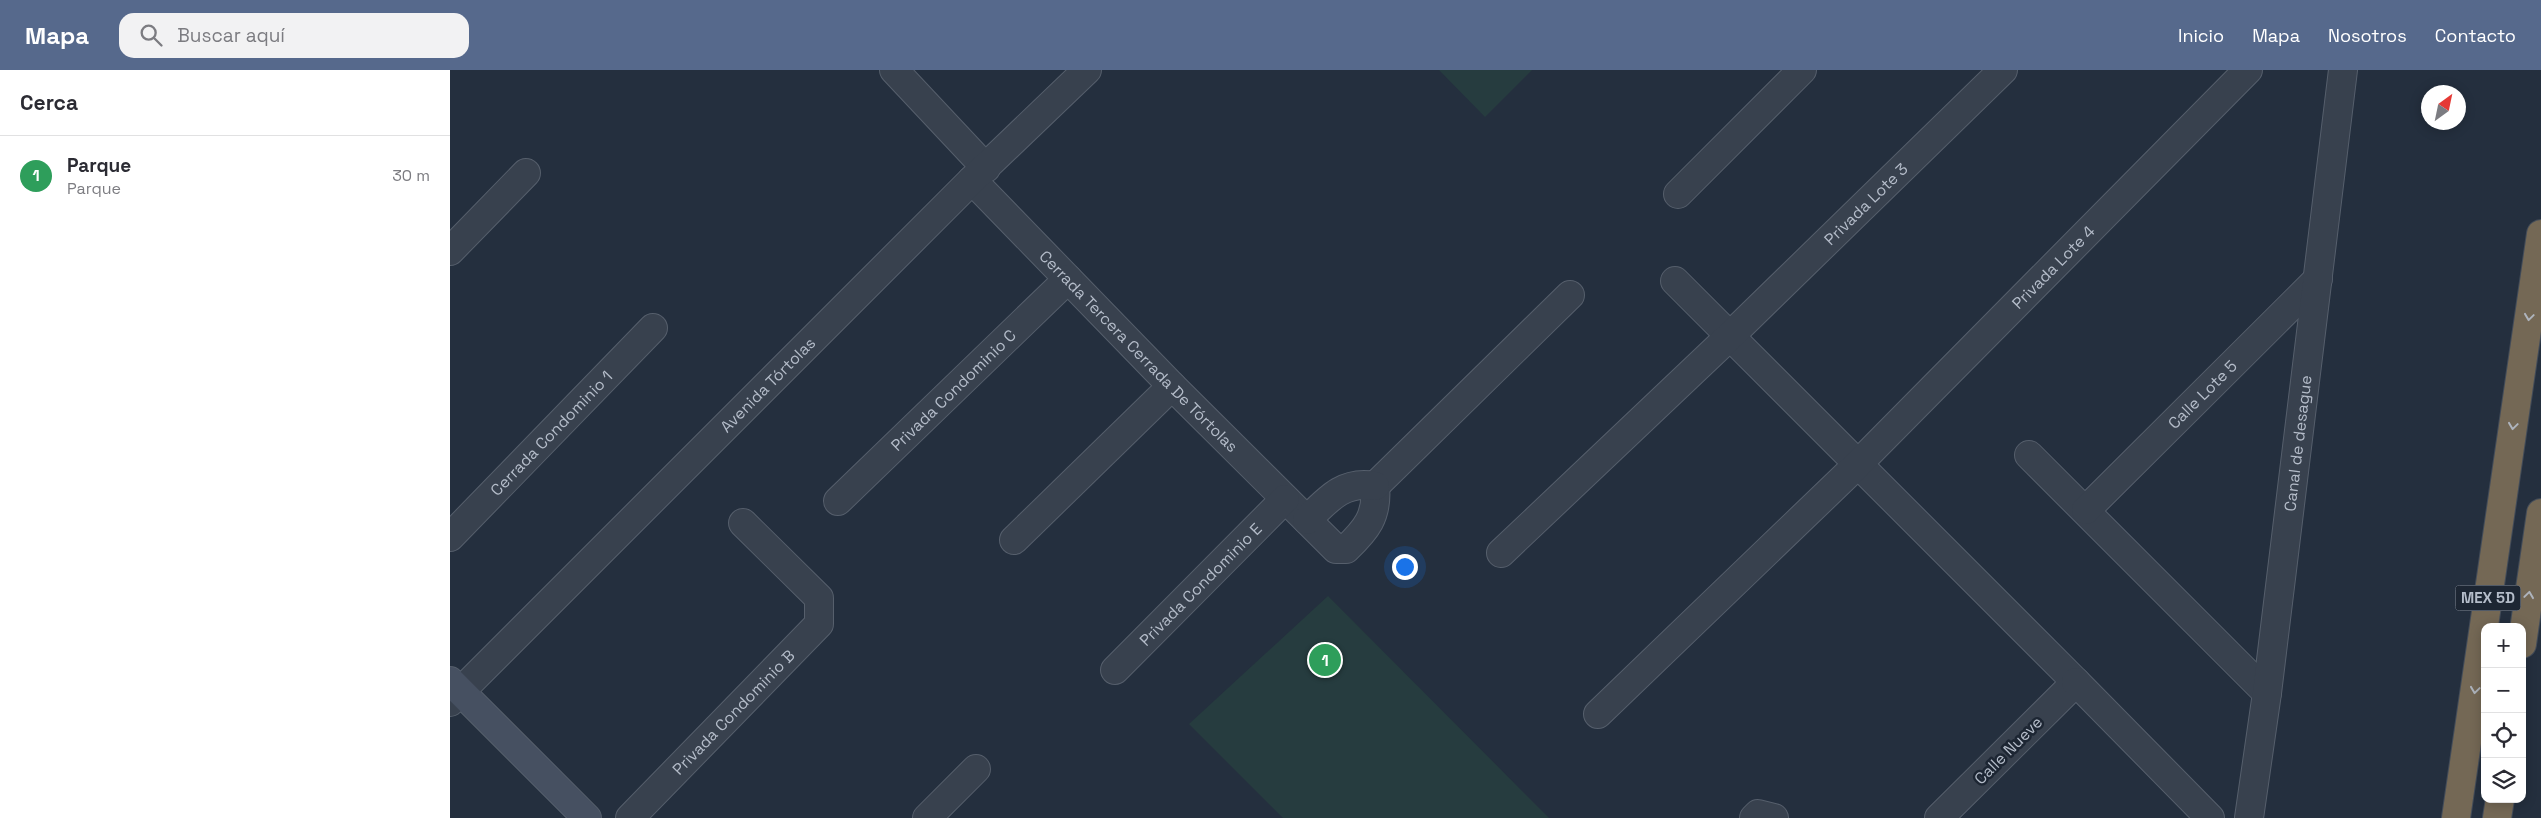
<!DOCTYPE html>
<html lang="es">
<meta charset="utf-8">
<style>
body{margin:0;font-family:"Space Grotesk",sans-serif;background:#f2f2f3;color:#2b2b33}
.controls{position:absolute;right:15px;bottom:15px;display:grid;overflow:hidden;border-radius:10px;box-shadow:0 2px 12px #0003}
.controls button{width:45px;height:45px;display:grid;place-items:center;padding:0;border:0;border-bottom:1px solid #e1e1e2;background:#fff;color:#2b2b33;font:25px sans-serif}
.compass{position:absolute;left:1971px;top:15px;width:45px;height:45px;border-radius:50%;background:#fff;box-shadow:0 2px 12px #0003;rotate:33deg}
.you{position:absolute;left:954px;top:496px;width:18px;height:18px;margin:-12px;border:4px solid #fff;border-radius:50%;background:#1a73e8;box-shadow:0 0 0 8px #1a73e833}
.badge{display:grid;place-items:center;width:32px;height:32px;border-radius:50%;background:#56698c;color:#fff;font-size:16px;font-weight:700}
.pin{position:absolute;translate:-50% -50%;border:2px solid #fff;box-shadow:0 1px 5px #0006}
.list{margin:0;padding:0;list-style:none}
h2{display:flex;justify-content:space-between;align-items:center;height:65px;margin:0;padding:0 20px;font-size:21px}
h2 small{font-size:16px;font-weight:400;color:#7c7c81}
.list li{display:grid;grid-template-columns:32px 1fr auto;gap:15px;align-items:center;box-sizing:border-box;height:80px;padding:0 20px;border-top:1px solid #e1e1e2}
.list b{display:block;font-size:19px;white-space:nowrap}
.list p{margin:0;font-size:16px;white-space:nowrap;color:#7c7c81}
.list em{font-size:16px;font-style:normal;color:#7c7c81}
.icon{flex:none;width:28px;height:28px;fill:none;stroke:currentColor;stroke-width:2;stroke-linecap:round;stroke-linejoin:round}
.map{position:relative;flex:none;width:2091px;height:748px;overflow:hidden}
header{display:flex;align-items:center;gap:30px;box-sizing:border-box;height:70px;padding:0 25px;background:#56698c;color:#fff}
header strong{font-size:24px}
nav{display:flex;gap:28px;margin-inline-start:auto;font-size:18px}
.search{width:350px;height:45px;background:#f2f2f3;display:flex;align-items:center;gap:12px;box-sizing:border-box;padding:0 18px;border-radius:15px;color:#7c7c81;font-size:19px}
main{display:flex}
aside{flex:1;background:#fff}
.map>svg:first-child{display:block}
.green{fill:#263c3f}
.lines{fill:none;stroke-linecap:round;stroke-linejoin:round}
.minor-casing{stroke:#565f6c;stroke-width:30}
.tertiary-casing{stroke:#565f6c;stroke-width:30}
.secondary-casing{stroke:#565f6c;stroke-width:30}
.motorway-casing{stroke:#434c59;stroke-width:30}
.minor{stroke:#38414e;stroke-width:28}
.tertiary{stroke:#38414e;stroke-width:28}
.secondary{stroke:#465061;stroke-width:28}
.motorway{stroke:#746855;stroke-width:28}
.oneway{stroke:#aeb4bd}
.labels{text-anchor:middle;stroke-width:5;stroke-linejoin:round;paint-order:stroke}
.shield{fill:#1d2633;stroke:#878f9c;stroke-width:1}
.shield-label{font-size:15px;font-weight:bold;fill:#b4bcc9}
.street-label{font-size:16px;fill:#b4bcc9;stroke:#1d2633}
</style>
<header>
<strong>Mapa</strong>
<div class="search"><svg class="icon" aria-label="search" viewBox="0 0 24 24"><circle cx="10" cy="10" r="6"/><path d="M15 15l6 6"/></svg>Buscar aquí</div>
<nav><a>Inicio</a><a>Mapa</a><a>Nosotros</a><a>Contacto</a></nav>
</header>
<main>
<aside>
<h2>Cerca<small></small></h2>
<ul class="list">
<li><span class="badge" style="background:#2e9e5b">1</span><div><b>Parque</b><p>Parque</p></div><em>30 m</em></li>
</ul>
</aside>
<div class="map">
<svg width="2091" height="748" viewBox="0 0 2091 748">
<rect width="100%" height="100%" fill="#242f3e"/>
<path class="green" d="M989 0H1082L1035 47Z
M878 526 1099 748H833L739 654Z"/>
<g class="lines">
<defs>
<g id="minor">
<path d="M444 0 536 98"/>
<path id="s1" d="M522 110 722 316 886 479H896C916 460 928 446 925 416"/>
<path d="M1228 124 1352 0"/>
<path d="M0 181 76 103"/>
<path d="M1225 211 1626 612 1489 748"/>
<path d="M1579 385 1817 623"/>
<path d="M925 416 1120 225"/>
<path id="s2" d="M388 431 618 209"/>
<path id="s3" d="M1636 440 1868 209"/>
<path d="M857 450C878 429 894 410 925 416"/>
<path id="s4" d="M0 467 203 258"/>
<path d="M564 470 722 316"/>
<path id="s5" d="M1051 483 1279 267 1553 0"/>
<path id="s6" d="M665 600 835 429"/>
<path id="s7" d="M1148 644 1407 395 1798 0"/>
<path id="s8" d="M180 748 369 554V528L293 453"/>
<path d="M477 748 526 699"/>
<path d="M1304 748 1308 744 1324 748"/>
</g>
<g id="tertiary">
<path d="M1626 612 1760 748"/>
<path id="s9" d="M0 632 522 110 637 0"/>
<path id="s10" d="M1799 748 1817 623 1893 0"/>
</g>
<path id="secondary" d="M0 611 137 748"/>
<path id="motorway" d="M2072 574 2091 443
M2006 748 2091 164
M2047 748 2050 729"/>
</defs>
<use href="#minor" class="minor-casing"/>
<use href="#tertiary" class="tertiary-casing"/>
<use href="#secondary" class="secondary-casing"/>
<use href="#motorway" class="motorway-casing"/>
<use href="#minor" class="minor"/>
<use href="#tertiary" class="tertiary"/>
<use href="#secondary" class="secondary"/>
<use href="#motorway" class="motorway"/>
</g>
<defs><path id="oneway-chevron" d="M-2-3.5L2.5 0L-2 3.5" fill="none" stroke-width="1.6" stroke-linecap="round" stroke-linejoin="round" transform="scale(1.25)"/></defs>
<g class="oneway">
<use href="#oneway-chevron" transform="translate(2079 247) rotate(98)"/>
<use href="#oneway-chevron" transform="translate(2063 356) rotate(98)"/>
<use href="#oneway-chevron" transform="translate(2079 525) rotate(-82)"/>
<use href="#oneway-chevron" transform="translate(2025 620) rotate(98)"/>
</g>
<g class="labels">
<rect class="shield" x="2005.5" y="515.5" width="65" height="25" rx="4"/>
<g class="shield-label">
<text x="2038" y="533">MEX 5D</text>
</g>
<g class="street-label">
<text dy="6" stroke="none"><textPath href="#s5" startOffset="505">Privada Lote 3</textPath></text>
<text dy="6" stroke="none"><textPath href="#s7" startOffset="638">Privada Lote 4</textPath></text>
<text dy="6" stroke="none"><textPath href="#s1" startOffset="239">Cerrada Tercera Cerrada De Tórtolas</textPath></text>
<text dy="6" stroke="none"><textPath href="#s9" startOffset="449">Avenida Tórtolas</textPath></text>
<text dy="6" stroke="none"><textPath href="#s2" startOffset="160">Privada Condominio C</textPath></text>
<text dy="6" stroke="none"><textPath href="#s3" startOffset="164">Calle Lote 5</textPath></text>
<text dy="6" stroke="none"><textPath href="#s4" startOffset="145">Cerrada Condominio 1</textPath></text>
<text dy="6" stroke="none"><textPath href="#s10" startOffset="378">Canal de desague</textPath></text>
<text dy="6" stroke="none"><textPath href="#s6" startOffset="121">Privada Condominio E</textPath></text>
<text dy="6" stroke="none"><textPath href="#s8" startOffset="148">Privada Condominio B</textPath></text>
<text transform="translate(1558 680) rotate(-45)" y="6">Calle Nueve</text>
</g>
</g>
</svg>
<div class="controls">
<button>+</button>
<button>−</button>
<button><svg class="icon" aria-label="locate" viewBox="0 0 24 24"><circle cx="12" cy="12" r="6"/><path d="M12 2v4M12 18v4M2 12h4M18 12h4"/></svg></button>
<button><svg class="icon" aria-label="layers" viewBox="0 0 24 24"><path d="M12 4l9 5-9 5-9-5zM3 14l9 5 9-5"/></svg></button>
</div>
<svg class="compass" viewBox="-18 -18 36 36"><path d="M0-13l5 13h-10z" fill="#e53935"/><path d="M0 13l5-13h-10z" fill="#7c7c81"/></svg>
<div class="you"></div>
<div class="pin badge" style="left:875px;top:590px;background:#2e9e5b">1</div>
</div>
</main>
